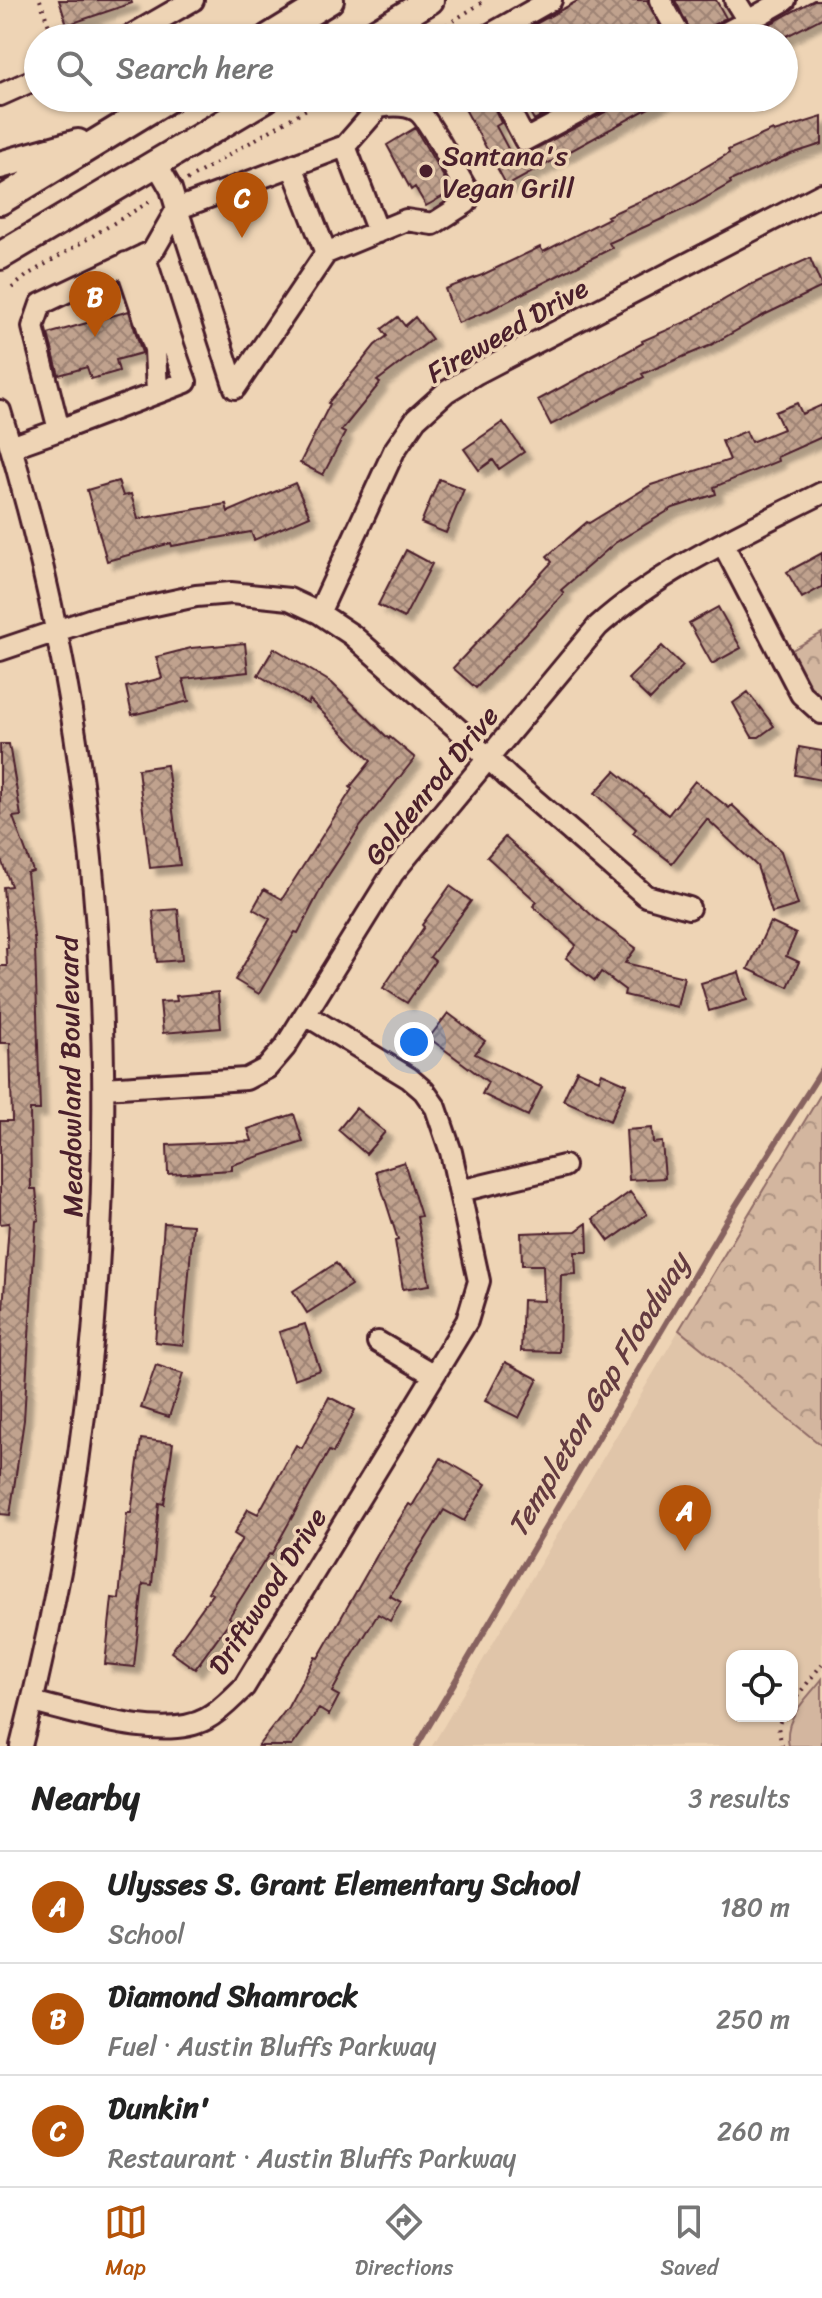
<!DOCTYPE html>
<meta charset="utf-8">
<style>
body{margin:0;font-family:Sriracha,sans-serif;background:#f2f2f2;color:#222}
.controls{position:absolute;right:24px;bottom:24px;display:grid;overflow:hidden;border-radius:16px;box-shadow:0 2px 6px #0004}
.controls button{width:72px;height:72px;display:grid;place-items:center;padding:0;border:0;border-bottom:2px solid #e0e0e0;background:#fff;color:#222;font:40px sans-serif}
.you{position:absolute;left:414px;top:1042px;width:28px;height:28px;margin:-20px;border:6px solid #fff;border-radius:50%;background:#1a73e8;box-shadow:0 0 0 12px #1a73e833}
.badge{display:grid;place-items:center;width:52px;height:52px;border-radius:50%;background:#b45309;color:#fff;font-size:26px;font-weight:700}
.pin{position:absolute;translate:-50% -66px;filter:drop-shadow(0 2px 4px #0008)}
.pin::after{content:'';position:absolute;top:42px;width:28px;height:24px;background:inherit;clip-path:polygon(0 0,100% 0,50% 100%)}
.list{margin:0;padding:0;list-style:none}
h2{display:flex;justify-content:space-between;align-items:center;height:104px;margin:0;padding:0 32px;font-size:34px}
h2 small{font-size:26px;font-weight:400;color:#767676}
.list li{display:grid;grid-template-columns:52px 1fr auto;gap:24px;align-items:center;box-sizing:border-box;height:112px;padding:0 32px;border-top:2px solid #e0e0e0}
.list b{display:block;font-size:30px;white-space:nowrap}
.list p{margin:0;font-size:26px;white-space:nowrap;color:#767676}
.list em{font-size:26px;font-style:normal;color:#767676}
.icon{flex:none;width:44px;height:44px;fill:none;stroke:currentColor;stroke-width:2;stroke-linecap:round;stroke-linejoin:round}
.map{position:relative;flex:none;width:822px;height:1746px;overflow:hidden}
.search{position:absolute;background:#fff;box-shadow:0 2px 6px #0004;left:24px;right:24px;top:24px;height:88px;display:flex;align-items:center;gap:20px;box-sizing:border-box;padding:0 28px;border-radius:44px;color:#767676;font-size:30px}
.sheet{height:440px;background:#fff}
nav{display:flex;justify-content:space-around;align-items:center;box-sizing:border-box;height:112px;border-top:2px solid #e0e0e0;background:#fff;font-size:22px;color:#767676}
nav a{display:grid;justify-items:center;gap:4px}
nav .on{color:#b45309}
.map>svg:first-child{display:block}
.built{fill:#e0c5a9;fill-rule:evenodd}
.park{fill:url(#park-crowns);stroke:#8e6a65;stroke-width:2}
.pitch{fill:#d3b69f;stroke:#8e6a65;stroke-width:2}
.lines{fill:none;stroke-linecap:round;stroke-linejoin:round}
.stream{stroke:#87625f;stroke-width:6}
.building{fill:url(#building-cross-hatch);stroke:#4a1f2b;stroke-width:2;filter:url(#shadow)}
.minor-casing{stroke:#4a1f2b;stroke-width:26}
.major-casing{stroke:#4a1f2b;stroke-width:32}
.path{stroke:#4a1f2b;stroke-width:4;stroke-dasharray:2 6;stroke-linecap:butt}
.minor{stroke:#eed4b5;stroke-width:20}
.major{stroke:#eed4b5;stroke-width:26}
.poi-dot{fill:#4a1f2b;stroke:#eed4b5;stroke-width:3}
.labels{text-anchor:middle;stroke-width:7;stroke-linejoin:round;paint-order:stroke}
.poi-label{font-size:28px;fill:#4a1f2b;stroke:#eed4b5;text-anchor:start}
.street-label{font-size:28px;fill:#4a1f2b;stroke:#eed4b5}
.water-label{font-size:30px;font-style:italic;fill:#643b40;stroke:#eed4b5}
</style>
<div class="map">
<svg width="822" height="1746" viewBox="0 0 822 1746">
<defs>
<pattern id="park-crowns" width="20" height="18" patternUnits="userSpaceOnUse" patternTransform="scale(2)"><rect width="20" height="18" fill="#d3b69f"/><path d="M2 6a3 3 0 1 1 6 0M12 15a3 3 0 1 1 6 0" fill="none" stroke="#ad9382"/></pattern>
<pattern id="building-cross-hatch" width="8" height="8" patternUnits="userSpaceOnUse" patternTransform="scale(2)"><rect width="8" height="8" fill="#c0a28e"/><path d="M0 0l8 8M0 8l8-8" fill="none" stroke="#9e8374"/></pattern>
<filter id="shadow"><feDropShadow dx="7" dy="7" stdDeviation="2" flood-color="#0004"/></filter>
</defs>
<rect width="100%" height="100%" fill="#eed4b5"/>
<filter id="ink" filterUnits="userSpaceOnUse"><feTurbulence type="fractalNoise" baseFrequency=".0125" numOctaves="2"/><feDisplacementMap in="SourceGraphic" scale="16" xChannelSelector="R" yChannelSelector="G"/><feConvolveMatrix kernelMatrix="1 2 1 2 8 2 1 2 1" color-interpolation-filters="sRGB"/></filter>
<g filter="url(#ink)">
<path class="built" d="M679 1330 822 1446V1746H432ZM732 1656H792V1716H732Z"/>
<path class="park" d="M822 633V703L807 690 787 653Z
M822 1092V1446L679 1330Z"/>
<path class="pitch" d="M822 1679V1746H789C782 1719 806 1700 822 1679Z"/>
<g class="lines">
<path class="stream" d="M417 1746 726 1221 822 1070"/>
</g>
<path class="building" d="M59 0H131L132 3 67 25Z
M579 0H647L666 38H510Z
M675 0H716L726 18 709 27 703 38H694Z
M814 0H822V18L783 38H744Z
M459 98H490L501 123 496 126 514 160 632 98H667L507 186Z
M518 98H556L560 106 534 120 528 109 524 111Z
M822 117V144L791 154 730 181 731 183 693 205 609 243 612 248 490 310 458 323 445 289 482 275 540 247 543 252 609 218 607 216 671 187 729 153 728 150 773 130 774 132Z
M415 128 452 191 426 206 415 187 411 190 387 145Z
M810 258 822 287 764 315 709 346 642 374 644 377 551 425 538 400 643 343 642 341 695 318 694 317 748 286Z
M129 311 142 353 116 360 119 371 91 379 87 367 59 375 48 334Z
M398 317 405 326 415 317 432 339 377 381 380 383 341 431 345 433 323 475 300 463 330 404 328 403 375 345 387 336 382 329Z
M797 403 802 414 822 405V437L777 457 778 461 714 487 716 494 673 508 615 543 561 590 564 593 476 688 453 668 552 562 547 556 587 522 589 523 651 485 730 460 722 441 746 431 751 442 783 429 775 412Z
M503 422 524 452 499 469 493 460 479 470 464 449Z
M439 479 464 489 446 533 421 523Z
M118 481 123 496 131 494 138 519 226 504 228 512 295 483 310 516 254 540 251 532 172 546 171 543 107 561 87 490Z
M406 550 432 564 404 618 378 605Z
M822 553V587L802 598 787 572Z
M718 607 741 648 712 664 689 623Z
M245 643 248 672 183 679 189 701 132 715 126 687 162 678 156 657 191 648Z
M662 646 683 666 650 700 628 679Z
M274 648 332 683 389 739 390 737 415 758 360 827 326 879 298 933 295 932 259 994 235 980 270 919 253 909 264 889 282 899 352 789 350 787 371 761 310 700 308 704 258 675Z
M748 692 774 726 759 737H752L733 703Z
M0 744H9L21 816 13 817 33 871 27 873 35 947 40 1110H30L31 1189H36L39 1220 36 1221 24 1420 10 1515 0 1514V1352L9 1223 0 1224V1121H12L10 1043H0V966H7L6 948H8L3 887 11 886 0 857Z
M799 747 822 751V780L795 775Z
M167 765 180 865 150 868 138 769Z
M615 771 668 815 695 781 729 808 732 805 781 851 798 905 772 913 757 866 707 819 672 863 633 833 636 829 595 793Z
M505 837 596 919 636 948 625 963 684 977 677 1007 624 995 625 990 601 972 595 981 566 958 576 945 533 906 537 902 487 857Z
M450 886 471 901 430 957 435 961 407 1003 383 988 424 927 422 925Z
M178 909 182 960 157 962 153 911Z
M770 922 796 934 786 956 799 962 788 987 748 969Z
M739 972 747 1000 709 1011 701 983Z
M218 992 221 1028 163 1033 160 1002 177 1001 176 996Z
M448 1013 485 1041 475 1054 542 1087 528 1116 482 1094 488 1082 429 1038Z
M577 1070 599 1080 602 1073 627 1084 610 1121 563 1100Z
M356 1108 385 1132 366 1154 338 1130Z
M294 1114 303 1142 232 1165V1170L168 1174 167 1145 252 1141 248 1129Z
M652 1128 653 1143 662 1142 665 1178 629 1180 626 1130Z
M404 1162 421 1216 417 1217 430 1285 403 1289 395 1241 398 1240 376 1171Z
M630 1192 647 1214 609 1241 593 1219Z
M164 1223 193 1225 183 1345 155 1342Z
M587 1223 588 1252H575L576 1274 561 1275 559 1352 521 1351 523 1300 544 1301 543 1265H522L521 1233 576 1231Z
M336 1263 351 1285 307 1313 293 1291Z
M305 1324 320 1370 294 1379 279 1332Z
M505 1362 538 1379 519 1418 485 1401Z
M156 1365 183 1374 169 1417 141 1408Z
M329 1397 355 1410 333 1453 329 1451 271 1555 269 1554 229 1617 231 1619 195 1669 171 1652 212 1594 208 1592 242 1539 234 1534 248 1509 258 1514 296 1445 302 1448Z
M141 1439 173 1443 164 1504 159 1503 152 1585 143 1584 134 1667 105 1664 112 1598 119 1599 127 1513H131Z
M441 1458 486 1484 464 1521 444 1510 390 1596 401 1602 390 1621 378 1614 348 1663 332 1692 339 1696 329 1715 319 1709 292 1746H258L288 1707 315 1657 318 1658 380 1550 409 1504 412 1506Z"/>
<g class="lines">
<defs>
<path id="minor" d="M660 0 681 38
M735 0 748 21 785 0
M127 38 193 0
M484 38 551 0
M716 38 748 21
M0 95 38 78
M377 98 379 107 345 146 177 209 235 388 326 253 406 220 433 224 466 203 469 197 467 190C457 175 428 116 416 110 405 104 391 105 379 107
M503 98 525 140 604 98
M345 146 378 232
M292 166 326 253
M144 255C158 297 170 340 186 382L157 393
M126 263 155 349 157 393 59 430 33 327 41 304 153 251 177 209 171 189 156 163
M0 411C134 842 134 1310 21 1746
M11 447 59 430
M723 544 801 694 822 713
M319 613 394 451 416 419 446 392 477 373 822 194
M0 650 95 618 196 596 231 593 289 599 319 613 352 635 460 731 508 777 646 896 689 908
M104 1088 246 1079 267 1068 285 1047 393 873 598 626C663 568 745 532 822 493
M460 1191 564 1166
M378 1342 434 1375
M32 1702C78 1713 164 1742 206 1719 221 1711 232 1698 244 1687L467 1321 479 1281 451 1152 436 1108 424 1091 409 1078 306 1015"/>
<path id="major" d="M268 38 330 0
M367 38 430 0
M0 165 78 143
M0 201 169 98
M0 256 266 98"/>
</defs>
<use href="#minor" class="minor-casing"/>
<use href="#major" class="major-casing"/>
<path class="path" d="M40 0 53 38
M92 38 110 28
M426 38 486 0
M187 180 325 98
M12 288 29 274 154 199
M792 1703 822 1664
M782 1746 778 1727 782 1716"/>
<use href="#minor" class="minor"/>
<use href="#major" class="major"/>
</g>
</g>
<circle class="poi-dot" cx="426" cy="171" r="8"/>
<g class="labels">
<g class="poi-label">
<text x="442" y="165">Santana's<tspan x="442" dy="32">Vegan Grill</tspan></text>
</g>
<g class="street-label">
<text transform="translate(507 330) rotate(-30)" y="10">Fireweed Drive</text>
<text transform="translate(431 785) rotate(-51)" y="10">Goldenrod Drive</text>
<text transform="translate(70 1077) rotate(-91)" y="10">Meadowland Boulevard</text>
<text transform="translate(267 1591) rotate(-57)" y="10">Driftwood Drive</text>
</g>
<g class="water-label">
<text transform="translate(598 1395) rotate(-59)" y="10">Templeton Gap Floodway</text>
</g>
</g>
</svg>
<div class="controls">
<button><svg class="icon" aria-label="locate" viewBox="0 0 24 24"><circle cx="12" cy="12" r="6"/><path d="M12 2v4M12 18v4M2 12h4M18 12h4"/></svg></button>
</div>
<div class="you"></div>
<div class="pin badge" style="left:685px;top:1551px">A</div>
<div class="pin badge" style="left:95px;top:337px">B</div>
<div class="pin badge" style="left:242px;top:238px">C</div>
<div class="search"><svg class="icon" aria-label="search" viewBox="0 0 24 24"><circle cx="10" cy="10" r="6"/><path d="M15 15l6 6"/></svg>Search here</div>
</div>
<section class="sheet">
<h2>Nearby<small>3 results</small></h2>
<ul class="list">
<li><span class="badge">A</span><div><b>Ulysses S. Grant Elementary School</b><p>School</p></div><em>180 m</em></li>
<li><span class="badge">B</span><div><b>Diamond Shamrock</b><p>Fuel · Austin Bluffs Parkway</p></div><em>250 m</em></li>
<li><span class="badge">C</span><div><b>Dunkin'</b><p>Restaurant · Austin Bluffs Parkway</p></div><em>260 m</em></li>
</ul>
</section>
<nav>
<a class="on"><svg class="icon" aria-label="map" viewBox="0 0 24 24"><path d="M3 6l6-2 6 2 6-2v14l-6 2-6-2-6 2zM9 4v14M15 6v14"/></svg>Map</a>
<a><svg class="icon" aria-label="directions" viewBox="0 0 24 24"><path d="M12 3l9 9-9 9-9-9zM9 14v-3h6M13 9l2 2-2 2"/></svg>Directions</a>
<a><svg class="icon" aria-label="saved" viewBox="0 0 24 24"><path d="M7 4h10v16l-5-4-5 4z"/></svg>Saved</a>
</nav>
